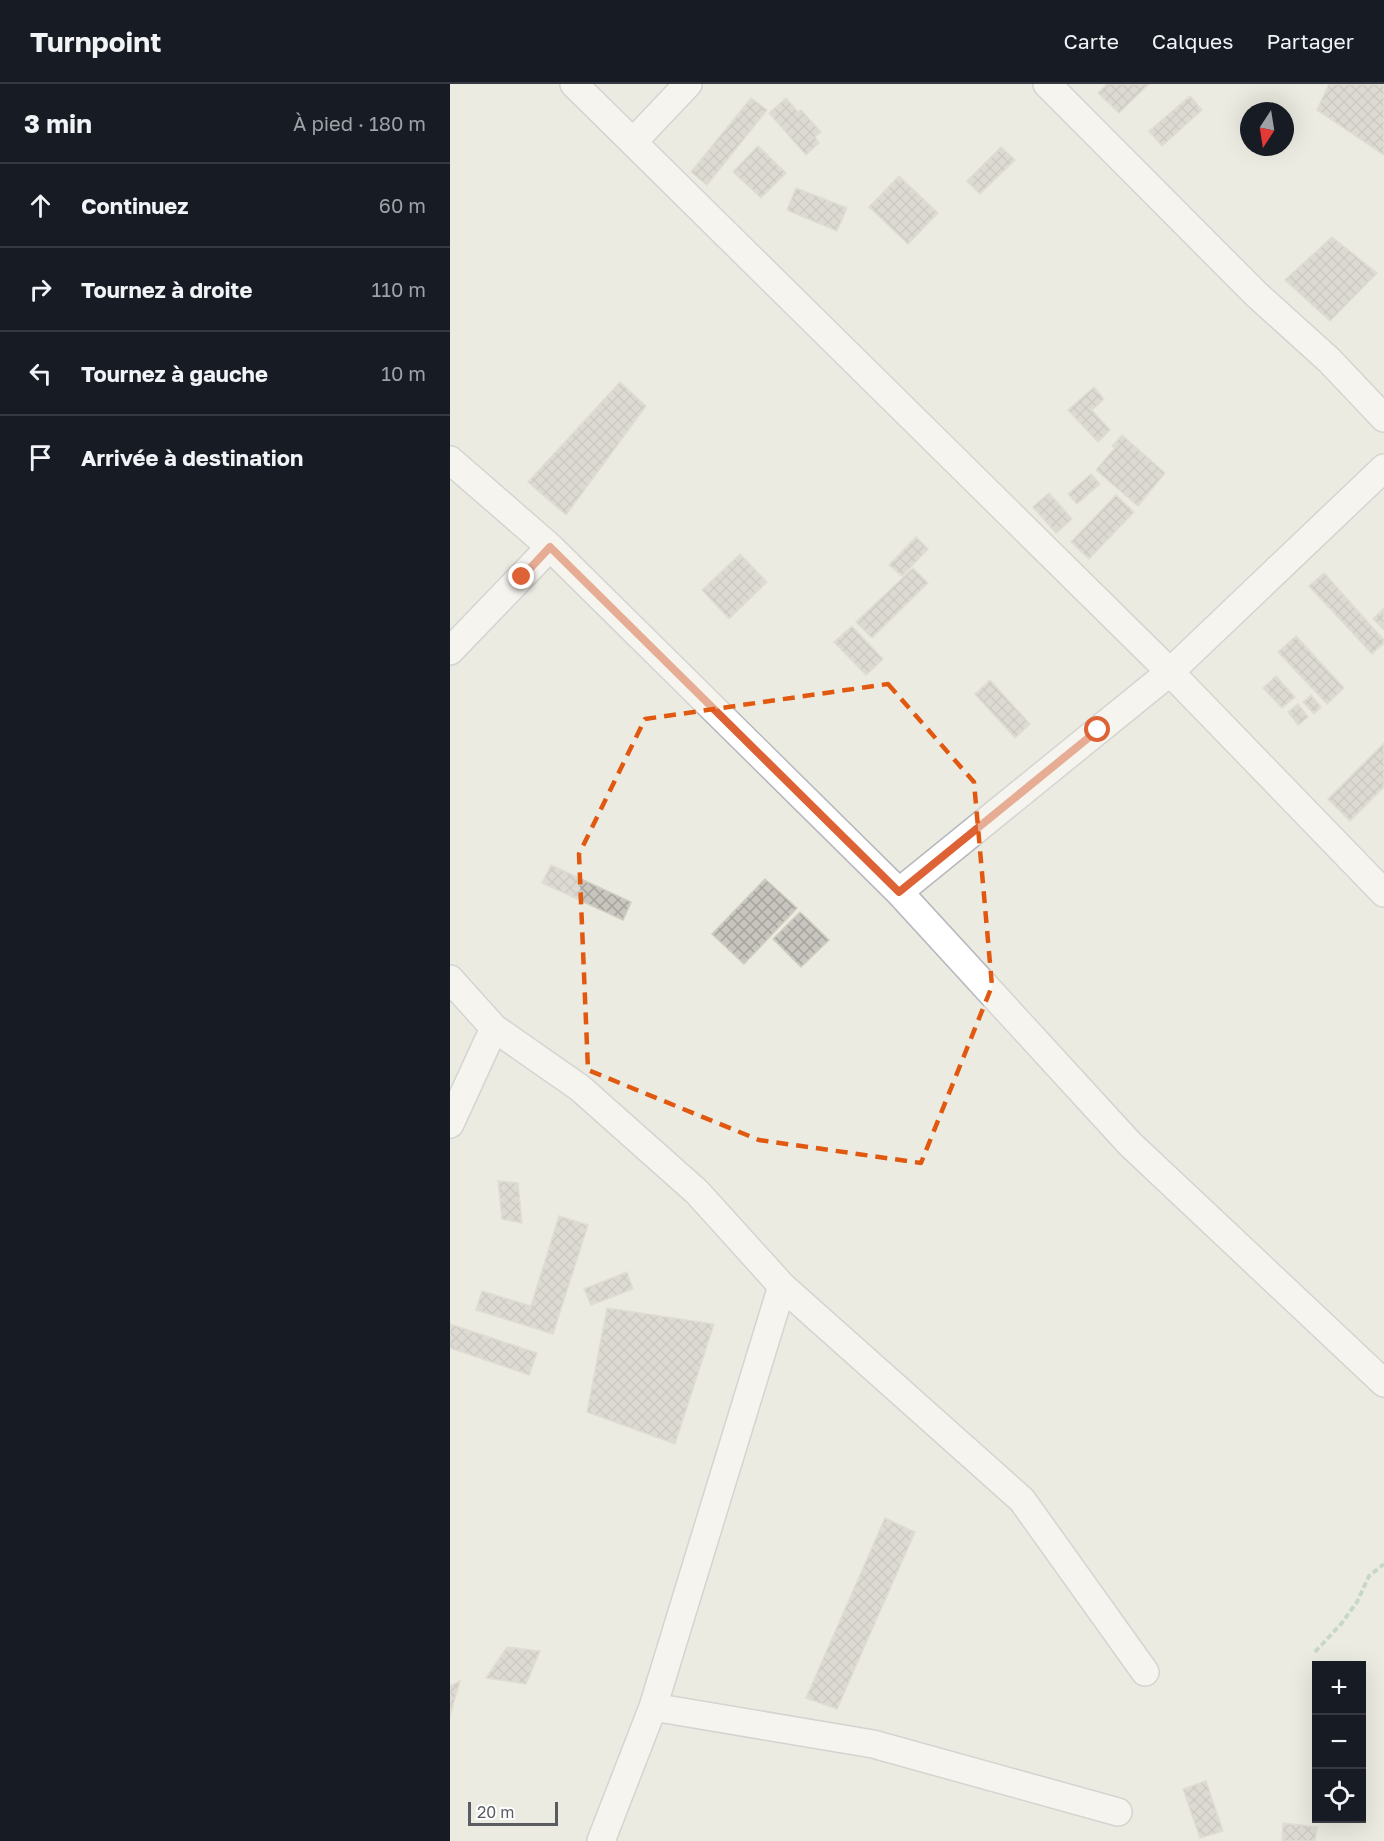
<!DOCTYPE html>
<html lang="fr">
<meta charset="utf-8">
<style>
body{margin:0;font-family:"Golos Text",sans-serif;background:#242831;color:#f1f3f6}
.controls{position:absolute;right:18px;bottom:18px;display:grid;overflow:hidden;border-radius:0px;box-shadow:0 6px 24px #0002}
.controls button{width:54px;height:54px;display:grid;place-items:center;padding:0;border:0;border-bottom:2px solid #363941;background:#171b24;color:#f1f3f6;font:30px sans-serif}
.compass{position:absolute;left:790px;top:18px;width:54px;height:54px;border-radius:50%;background:#171b24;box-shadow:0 6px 24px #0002;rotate:192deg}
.scale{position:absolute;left:18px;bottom:15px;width:90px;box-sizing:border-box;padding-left:6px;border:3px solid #5a5c61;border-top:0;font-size:16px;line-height:21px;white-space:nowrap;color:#5a5c61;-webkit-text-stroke:4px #fff;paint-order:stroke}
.stop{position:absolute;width:18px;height:18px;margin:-14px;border:4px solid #dd6336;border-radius:50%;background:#fff}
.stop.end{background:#dd6336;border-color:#fff;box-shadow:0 2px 6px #0008}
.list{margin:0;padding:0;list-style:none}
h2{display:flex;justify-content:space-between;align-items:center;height:78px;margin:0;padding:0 24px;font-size:26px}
h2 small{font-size:20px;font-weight:400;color:#9ea1a6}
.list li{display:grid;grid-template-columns:39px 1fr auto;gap:18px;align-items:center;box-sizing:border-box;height:84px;padding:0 24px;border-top:2px solid #363941}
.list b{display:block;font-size:22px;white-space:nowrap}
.list em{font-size:20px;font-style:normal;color:#9ea1a6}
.icon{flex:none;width:33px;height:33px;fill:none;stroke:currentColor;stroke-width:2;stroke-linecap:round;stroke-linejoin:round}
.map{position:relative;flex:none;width:934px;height:1757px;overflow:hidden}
header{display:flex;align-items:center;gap:36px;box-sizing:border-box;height:84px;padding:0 30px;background:#171b24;border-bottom:2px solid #363941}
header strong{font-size:28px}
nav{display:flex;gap:33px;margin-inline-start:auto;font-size:21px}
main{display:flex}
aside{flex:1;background:#171b24}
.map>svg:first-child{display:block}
.building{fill:url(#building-cross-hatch);stroke:#d0cec0;stroke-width:1.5}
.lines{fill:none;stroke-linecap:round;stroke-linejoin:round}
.minor-casing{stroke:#b7b8bd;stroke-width:30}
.path{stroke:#99c2ad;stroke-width:4;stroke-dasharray:6 3;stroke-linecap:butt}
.minor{stroke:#fff;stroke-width:27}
.route{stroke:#dd6336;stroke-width:8}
.marked{fill:none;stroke:#e15910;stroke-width:4.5;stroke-dasharray:12 8;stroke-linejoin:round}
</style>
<header>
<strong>Turnpoint</strong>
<nav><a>Carte</a><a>Calques</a><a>Partager</a></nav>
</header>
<main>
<aside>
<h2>3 min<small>À pied · 180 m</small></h2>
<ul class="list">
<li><svg class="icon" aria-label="ahead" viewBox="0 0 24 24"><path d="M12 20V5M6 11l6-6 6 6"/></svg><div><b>Continuez</b></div><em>60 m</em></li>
<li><svg class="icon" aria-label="right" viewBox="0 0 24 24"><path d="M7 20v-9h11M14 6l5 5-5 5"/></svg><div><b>Tournez à droite</b></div><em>110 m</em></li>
<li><svg class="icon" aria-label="left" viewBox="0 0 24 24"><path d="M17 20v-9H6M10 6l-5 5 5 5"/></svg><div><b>Tournez à gauche</b></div><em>10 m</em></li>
<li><svg class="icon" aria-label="arrive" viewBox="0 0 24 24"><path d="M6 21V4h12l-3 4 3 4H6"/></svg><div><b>Arrivée à destination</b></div></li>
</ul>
</aside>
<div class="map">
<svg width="934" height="1757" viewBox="0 0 934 1757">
<defs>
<pattern id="building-cross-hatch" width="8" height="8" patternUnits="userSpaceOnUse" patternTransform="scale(1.5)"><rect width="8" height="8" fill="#c7c5be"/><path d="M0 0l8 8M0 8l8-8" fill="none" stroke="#a5a39e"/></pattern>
</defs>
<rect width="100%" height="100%" fill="#ecebe1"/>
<path class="building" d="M657 0H699L669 29 648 9Z
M879 0H934V71L867 26Z
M740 12 752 26 712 62 699 47Z
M301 14 317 26 257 101 241 88Z
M336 14 348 28 351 26 371 48 365 53 369 59 356 71 319 29Z
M308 62 336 89 311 114 283 88Z
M551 63 565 76 530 110 517 97Z
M449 92 488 129 458 160 419 123Z
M346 104 397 124 387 147 337 126Z
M882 153 927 189 880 237 835 196Z
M170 298 196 322 116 431 78 398Z
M644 303 654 315 642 326 660 346 648 358 618 326Z
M672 351 715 389 688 422 646 386 665 364 662 362Z
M641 390 650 400 627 420 618 410Z
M599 409 622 435 606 449 583 423Z
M666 411 684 428 639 475 621 458Z
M466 453 478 465 452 492 439 481Z
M290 470 317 498 279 535 252 506Z
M463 484 478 499 422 554 406 538Z
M874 489 934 556V559L922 570 859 502Z
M934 524V546L923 535Z
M402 542 433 575 416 591 384 558Z
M846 552 894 604 877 620 828 568Z
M826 592 845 613 832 624 813 604Z
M540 596 580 640 565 654 525 610Z
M861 611 871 623 864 630 853 618Z
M848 620 858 633 848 641 838 628Z
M934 659V703L900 737 878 715Z
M101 781 181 818 173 836 92 799Z
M315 795 347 824 294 880 262 850Z
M350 828 379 856 351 883 323 855Z
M48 1097 68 1099 72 1139 52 1135Z
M109 1132 138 1141 103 1250 26 1226 32 1207 81 1222Z
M177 1188 183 1205 141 1221 134 1205Z
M157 1224 264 1240 225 1360 137 1328Z
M0 1240 87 1269 79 1291 0 1264Z
M435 1434 465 1448 387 1625 356 1614Z
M57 1563 90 1567 76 1600 36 1594Z
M10 1597 0 1632V1602Z
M756 1697 773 1747 750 1754 733 1705Z
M833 1739 867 1743 865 1757H832Z"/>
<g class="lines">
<defs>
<path id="minor" d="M124 0 720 588 934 809
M597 0 806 210 879 276 934 334
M183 58 238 0
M0 376 100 463 449 808 680 1060 934 1299
M0 567 100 463
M449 808 720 588 934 384
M0 895 44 944 130 1004 247 1108 332 1202 572 1416 695 1588
M0 1040 44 944
M203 1623 423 1660 668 1728
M151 1757 203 1623 332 1202"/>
</defs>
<use href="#minor" class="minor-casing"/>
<path class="path" d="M865 1568 891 1540 907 1518 919 1492 934 1480"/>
<use href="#minor" class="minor"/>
</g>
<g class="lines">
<path class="route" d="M72 493 100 463 449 808 648 646"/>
</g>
<path d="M0 0H934V1757H0ZM438 600 524 698 542 902 471 1079 309 1056 138 986 129 770 195 635Z" fill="#ecebe1" fill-opacity=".55" fill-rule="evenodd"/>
<path class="marked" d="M438 600 524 698 542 902 471 1079 309 1056 138 986 129 770 195 635Z"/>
</svg>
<div class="controls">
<button>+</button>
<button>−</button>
<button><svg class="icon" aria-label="locate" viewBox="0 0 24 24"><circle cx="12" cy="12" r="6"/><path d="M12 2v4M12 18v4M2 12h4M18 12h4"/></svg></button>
</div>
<svg class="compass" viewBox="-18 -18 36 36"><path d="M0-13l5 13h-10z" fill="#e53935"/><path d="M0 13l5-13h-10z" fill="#9ea1a6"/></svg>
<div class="scale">20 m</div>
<div class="stop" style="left:648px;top:646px"></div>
<div class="stop end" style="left:72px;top:493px"></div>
</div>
</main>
